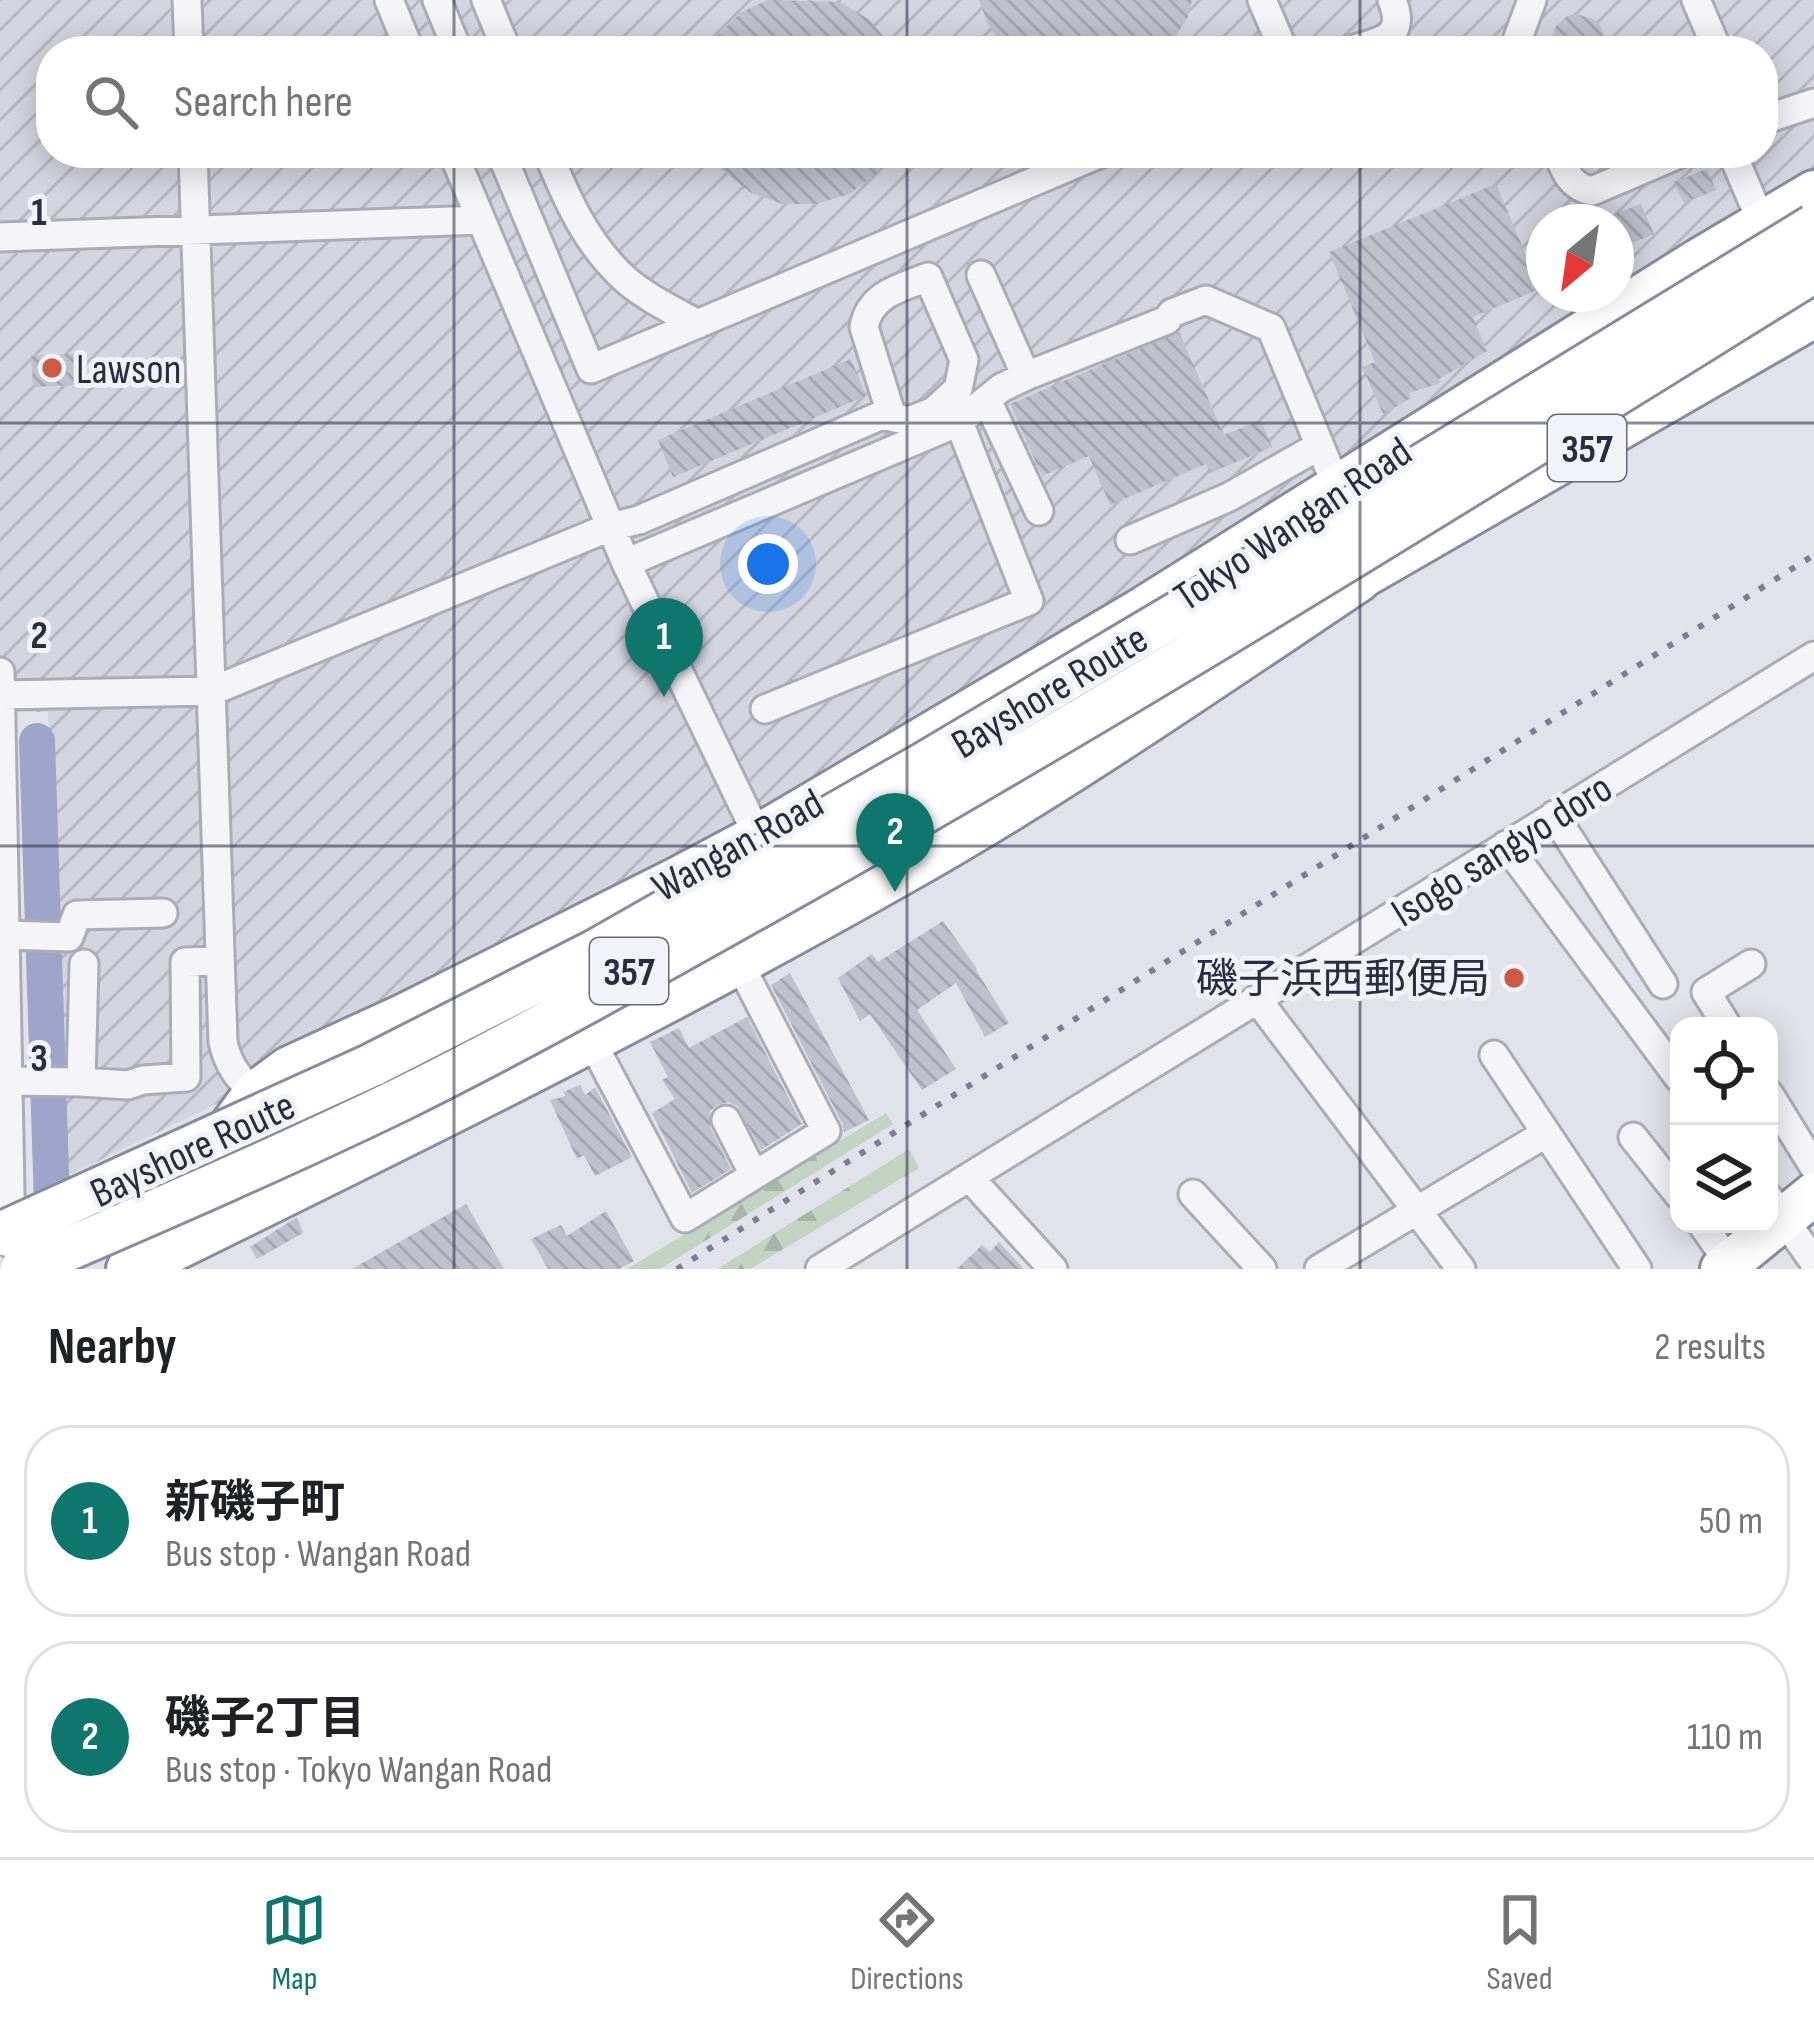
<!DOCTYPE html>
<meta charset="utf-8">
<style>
body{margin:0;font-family:"Sofia Sans Condensed","Noto Sans JP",sans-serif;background:#f2f2f2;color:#202124}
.controls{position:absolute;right:36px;bottom:36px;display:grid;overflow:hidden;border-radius:24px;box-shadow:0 6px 30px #0003}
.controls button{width:108px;height:108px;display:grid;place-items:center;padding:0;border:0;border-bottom:3px solid #e0e0e0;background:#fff;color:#202124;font:60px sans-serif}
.compass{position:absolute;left:1526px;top:204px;width:108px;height:108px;border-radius:50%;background:#fff;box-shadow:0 6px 30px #0003;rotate:209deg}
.you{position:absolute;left:768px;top:564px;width:42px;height:42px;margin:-30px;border:9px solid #fff;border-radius:50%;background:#1a73e8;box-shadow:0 0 0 18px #1a73e833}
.badge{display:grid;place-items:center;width:78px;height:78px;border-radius:50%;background:#0f766e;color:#fff;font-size:39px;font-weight:700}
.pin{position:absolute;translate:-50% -99px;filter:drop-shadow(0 3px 6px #0008)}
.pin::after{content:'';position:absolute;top:63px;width:42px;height:36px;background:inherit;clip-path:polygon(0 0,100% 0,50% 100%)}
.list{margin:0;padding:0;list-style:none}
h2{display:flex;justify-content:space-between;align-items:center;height:156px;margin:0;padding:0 48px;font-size:51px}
h2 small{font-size:39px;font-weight:400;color:#757577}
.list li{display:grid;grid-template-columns:78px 1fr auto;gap:36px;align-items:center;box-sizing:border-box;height:192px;margin:0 24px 24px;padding:0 24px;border:3px solid #e0e0e0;border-radius:48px}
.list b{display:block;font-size:45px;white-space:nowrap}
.list p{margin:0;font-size:39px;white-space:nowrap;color:#757577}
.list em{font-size:39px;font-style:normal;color:#757577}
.icon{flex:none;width:66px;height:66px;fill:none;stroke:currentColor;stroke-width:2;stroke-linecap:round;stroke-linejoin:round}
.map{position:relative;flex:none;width:1814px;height:1269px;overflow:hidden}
.search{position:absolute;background:#fff;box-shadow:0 6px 30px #0003;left:36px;right:36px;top:36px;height:132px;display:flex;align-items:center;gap:30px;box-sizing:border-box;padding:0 42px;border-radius:48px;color:#757577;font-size:45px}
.sheet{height:588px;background:#fff}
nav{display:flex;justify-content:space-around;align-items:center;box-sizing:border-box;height:168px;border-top:3px solid #e0e0e0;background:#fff;font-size:33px;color:#757577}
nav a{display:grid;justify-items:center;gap:6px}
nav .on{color:#0f766e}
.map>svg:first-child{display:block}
.industrial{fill:url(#industrial-furrows);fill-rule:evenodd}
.forest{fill:url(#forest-firs)}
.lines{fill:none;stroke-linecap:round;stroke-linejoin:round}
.river{stroke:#9da6ca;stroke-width:36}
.building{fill:url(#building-back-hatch)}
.minor-casing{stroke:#abacb8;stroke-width:33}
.highway-casing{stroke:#898ca1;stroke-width:48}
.minor{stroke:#f5f5f9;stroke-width:27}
.highway{stroke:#fff;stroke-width:42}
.rail{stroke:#7b7e94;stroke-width:6;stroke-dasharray:6 12;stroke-linecap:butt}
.highway-bridge-casing{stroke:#898ca1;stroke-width:48;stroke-linecap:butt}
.highway-bridge{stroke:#fff;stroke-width:42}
.grid{fill:none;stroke:#2a2c43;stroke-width:3;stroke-opacity:0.55}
.poi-dot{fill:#cf5847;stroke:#f2f3f8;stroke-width:4.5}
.labels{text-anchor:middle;stroke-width:10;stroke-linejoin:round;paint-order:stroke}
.shield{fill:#f2f3f8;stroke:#666879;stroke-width:3}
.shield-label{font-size:39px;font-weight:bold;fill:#2a2c43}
.poi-label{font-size:42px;fill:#2a2c43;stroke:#f2f3f8;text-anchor:start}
.street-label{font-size:42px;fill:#2a2c43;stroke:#f2f3f8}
.grid-label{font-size:39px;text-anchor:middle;font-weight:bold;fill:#2a2c43;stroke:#f2f3f8;stroke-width:10;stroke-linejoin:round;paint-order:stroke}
</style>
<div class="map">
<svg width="1814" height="1269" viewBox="0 0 1814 1269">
<defs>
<pattern id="industrial-furrows" width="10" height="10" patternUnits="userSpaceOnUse" patternTransform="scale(3)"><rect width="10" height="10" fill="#d4d5df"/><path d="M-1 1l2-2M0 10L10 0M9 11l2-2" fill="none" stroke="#b6b7c1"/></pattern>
<pattern id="forest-firs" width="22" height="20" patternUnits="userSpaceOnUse" patternTransform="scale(3)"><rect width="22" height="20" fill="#c3d4c3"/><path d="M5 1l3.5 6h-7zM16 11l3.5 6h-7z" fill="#a8b6a9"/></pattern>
<pattern id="building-back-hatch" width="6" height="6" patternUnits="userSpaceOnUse" patternTransform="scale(3)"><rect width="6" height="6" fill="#bfc1cd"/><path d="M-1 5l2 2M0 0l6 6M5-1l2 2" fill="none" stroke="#a4a6b1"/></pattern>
</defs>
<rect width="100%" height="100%" fill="#e2e3ea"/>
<path class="industrial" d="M0 0H1814V174L803 796 361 1034 61 1179 48 712H0ZM51 51H1763V153H51ZM1544 222H1616V294H1544Z"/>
<path class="forest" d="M886 1113 893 1124 660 1269H627Z
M909 1149 919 1168 750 1269H717Z"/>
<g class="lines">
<path class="river" d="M37 741 53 1235"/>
</g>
<path class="building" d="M768 0 840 2 870 20 895 51H708L715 38 740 13Z
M979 0H1192L1188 17 1166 51H1007L988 25Z
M1576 14 1593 19 1600 25 1603 33V51H1552L1554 28 1567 16Z
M711 153H891L877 173 849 194 816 204H782L750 192 722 170Z
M1707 169 1716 190 1684 203 1674 182Z
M1496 184 1540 289 1473 317 1487 351 1439 379 1440 383 1409 393 1411 398 1383 414 1362 367 1375 362 1329 252Z
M1641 204 1654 234 1616 249V213Z
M1179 332 1224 435 1261 420 1272 447 1210 473 1206 464 1110 505 1089 456 1042 476 1010 404Z
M66 354 78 355 79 385 33 387 31 356Z
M851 359 866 396 673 477 658 440Z
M943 921 977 969 976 970 1009 1023 985 1037 956 983 917 1010 956 1069 922 1090 870 1014 860 1021 838 978 872 954 878 962Z
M790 973 869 1120 844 1132 842 1123 771 985Z
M747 1017 802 1124 761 1150 737 1106 728 1102 717 1105 710 1111V1127L731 1169 692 1193 652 1113 675 1099 662 1080 668 1077 650 1042 679 1028 689 1048Z
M580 1085 585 1095 595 1087 632 1157 595 1176 584 1155 577 1159 550 1100 566 1096 563 1092Z
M466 1204 504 1269H352Z
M606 1211 634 1261 619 1269H548L531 1239 561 1225 567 1236Z
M297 1217 303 1233 257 1259 250 1247Z
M999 1242 1024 1269H957L982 1245 990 1252Z"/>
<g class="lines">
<defs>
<path id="minor" d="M187 0 189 51
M389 0 410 51
M437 0 458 51
M486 0 507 51
M1262 0 1284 51
M1696 0 1718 51
M1348 51C1379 41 1408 40 1392 0
M1519 51 1516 43 1532 0
M1763 120 1814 103
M193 153 223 1042C228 1065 238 1078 255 1093
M453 153 626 563 758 836
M501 153 591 369 1101 153
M548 153C567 200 587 245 626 280 647 298 674 311 698 324
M1558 153C1565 172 1571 187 1592 191L1681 153
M1732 153 1753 202
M0 237 481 220
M981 275 1026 376
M987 400 1039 511
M959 422 1001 388 1026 376 1167 320 1172 313 1206 300 1271 328 1337 487
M1130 540 1229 497 1319 446
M626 563 959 422 1029 601 765 709
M0 672 11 1244
M1 695 212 691 610 527 639 520 882 415 909 421 934 411 958 389 964 360 928 277C900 288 870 294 864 327L892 417
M1554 815 1663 984
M1506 845 1679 1078
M5 935 69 937 77 915 163 913
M1257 999 1461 1269
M1727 1026 1706 992 1751 964
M592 1042 685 1218 826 1131 739 963
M1494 1055 1637 1269
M8 1081 81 1082 84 964
M81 1082 128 1085 143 1080 186 1077 185 962 218 961
M1769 1094 1814 1167
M726 1120 754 1175
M1633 1137 1679 1195
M969 1177 1053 1269
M1193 1194 1262 1269
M1769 1198 1814 1262
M1702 1224 1718 1247
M820 1269 1814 656
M1319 1269 1545 1134"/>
<path id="highway" d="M1337 591 1814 316
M128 1269 255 1093 289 1068 405 1015 677 879 758 836 1139 611 1699 260 1814 192
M134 1269C395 1141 656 1013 909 869 1064 781 1211 679 1359 580
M1722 1269 1814 1194"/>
</defs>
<use href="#minor" class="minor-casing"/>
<use href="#highway" class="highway-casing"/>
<use href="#minor" class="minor"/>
<use href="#highway" class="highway"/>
<path class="rail" d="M677 1269 1814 555"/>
<defs>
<path id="highway-bridge" d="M0 1234 372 1065 594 952 924 764 1276 555 1814 226
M22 1269C149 1214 275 1160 399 1100 528 1036 654 965 780 894 1131 697 1472 483 1814 271"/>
</defs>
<use href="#highway-bridge" class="highway-bridge-casing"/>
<use href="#highway-bridge" class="highway-bridge"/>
</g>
<path class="grid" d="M454 0V51M907 0V51M1360 0V51M454 153V1269M907 153V1269M1360 153V1269M0 423H1814M0 846H1814"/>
<g class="poi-dot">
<circle cx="52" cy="368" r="12"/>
<circle cx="1514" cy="978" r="12"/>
</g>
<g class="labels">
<g class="shield">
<rect x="1548" y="415" width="78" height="66" rx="9"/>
<rect x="590" y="938" width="78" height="66" rx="9"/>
</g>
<g class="shield-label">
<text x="1587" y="462">357</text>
<text x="629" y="985">357</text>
</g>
<g class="poi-label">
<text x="76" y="383">Lawson</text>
<text x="1490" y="993" text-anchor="end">磯子浜西郵便局</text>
</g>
<g class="street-label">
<text transform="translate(1292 523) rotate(-34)" y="15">Tokyo Wangan Road</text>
<text transform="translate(1049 690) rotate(-31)" y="15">Bayshore Route</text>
<text transform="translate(737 844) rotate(-29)" y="15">Wangan Road</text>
<text transform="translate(1501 849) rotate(-32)" y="15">Isogo sangyo doro</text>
<text transform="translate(192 1148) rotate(-25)" y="15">Bayshore Route</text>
</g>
</g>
<g class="grid-label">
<text x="39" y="225">1</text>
<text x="39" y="648">2</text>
<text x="39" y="1071">3</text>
</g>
</svg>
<div class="controls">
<button><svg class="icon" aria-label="locate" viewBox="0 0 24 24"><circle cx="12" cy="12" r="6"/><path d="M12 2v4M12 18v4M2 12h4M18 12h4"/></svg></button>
<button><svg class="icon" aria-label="layers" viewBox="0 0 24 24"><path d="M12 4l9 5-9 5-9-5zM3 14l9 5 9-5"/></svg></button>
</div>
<svg class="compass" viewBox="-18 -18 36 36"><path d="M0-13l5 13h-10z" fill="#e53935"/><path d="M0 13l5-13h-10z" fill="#757577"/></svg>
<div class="you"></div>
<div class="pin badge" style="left:664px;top:697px">1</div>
<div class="pin badge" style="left:895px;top:892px">2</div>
<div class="search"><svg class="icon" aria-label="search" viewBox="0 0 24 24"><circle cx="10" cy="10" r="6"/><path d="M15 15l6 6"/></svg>Search here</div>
</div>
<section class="sheet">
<h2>Nearby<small>2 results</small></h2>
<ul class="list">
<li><span class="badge">1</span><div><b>新磯子町</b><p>Bus stop · Wangan Road</p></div><em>50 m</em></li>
<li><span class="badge">2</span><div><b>磯子2丁目</b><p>Bus stop · Tokyo Wangan Road</p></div><em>110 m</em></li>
</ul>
</section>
<nav>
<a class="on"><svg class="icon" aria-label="map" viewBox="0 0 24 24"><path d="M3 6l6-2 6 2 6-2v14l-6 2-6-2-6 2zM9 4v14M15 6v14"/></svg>Map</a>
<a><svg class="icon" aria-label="directions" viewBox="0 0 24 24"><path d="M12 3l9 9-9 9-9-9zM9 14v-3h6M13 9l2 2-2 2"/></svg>Directions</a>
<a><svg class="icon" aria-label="saved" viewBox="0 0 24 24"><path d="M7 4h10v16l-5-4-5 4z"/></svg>Saved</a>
</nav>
